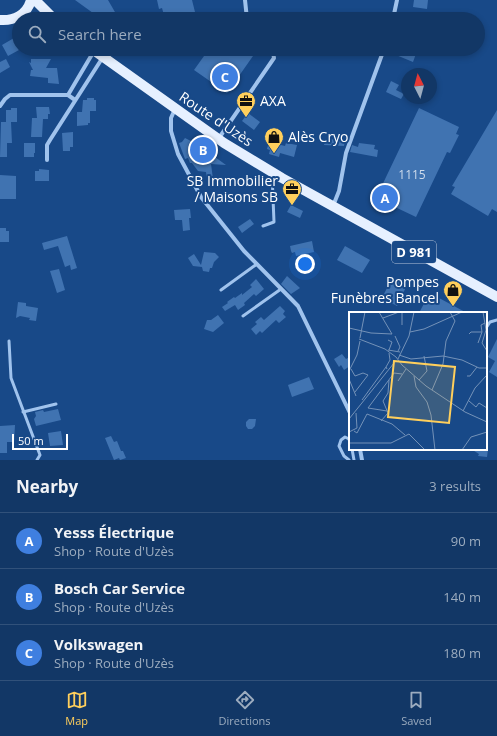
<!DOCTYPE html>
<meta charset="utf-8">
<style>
body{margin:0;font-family:"Open Sans",sans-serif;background:#1b3f6c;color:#f1f3f6}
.compass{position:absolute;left:401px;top:68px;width:36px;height:36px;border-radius:50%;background:#123766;box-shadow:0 2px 6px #0003;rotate:354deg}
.scale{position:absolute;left:12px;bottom:10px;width:56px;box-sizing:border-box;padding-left:4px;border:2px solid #fff;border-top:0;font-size:11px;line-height:14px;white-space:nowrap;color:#fff;-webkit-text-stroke:3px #184988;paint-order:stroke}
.you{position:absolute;left:305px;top:264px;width:14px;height:14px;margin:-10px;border:3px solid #fff;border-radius:50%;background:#1a73e8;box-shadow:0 0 0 6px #1a73e833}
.badge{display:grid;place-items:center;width:26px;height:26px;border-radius:50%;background:#ffcf5c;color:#fff;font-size:13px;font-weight:700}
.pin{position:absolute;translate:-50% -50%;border:2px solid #fff;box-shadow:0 1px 4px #0006}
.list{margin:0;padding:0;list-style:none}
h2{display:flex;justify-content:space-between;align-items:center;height:52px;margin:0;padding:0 16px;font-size:17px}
h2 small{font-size:13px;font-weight:400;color:#9cacbf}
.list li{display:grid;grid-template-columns:26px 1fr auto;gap:12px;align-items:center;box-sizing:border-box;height:56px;padding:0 16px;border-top:1px solid #31517a}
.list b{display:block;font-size:15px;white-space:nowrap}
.list p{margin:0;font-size:13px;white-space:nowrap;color:#9cacbf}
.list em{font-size:13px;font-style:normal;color:#9cacbf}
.icon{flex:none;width:22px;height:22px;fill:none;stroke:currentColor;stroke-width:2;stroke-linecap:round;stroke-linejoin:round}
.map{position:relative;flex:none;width:497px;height:460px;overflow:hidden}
.search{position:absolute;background:#123766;box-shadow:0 2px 6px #0003;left:12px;right:12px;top:12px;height:44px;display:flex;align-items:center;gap:10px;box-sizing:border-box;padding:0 14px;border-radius:22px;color:#9cacbf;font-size:15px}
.sheet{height:220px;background:#123766}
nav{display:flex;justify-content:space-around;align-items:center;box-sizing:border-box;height:56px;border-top:1px solid #31517a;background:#123766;font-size:11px;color:#9cacbf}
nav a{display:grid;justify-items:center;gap:2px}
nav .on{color:#ffcf5c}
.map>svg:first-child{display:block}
.building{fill:#4073b1}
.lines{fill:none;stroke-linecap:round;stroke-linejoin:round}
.lane{stroke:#a0c3ed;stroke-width:3}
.street{stroke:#a0c3ed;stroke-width:4}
.primary{stroke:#e6f0ff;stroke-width:10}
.labels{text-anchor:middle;stroke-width:4;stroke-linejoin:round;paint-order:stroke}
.number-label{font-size:12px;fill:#cfdcec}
.shield{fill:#184988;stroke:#bac8db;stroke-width:1}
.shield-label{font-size:13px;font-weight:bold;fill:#fff}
.poi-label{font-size:14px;fill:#fff;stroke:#184988;text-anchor:start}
.street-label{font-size:14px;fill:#fff;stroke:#184988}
.inset-road{fill:none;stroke:#7492b8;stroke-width:1}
.view{fill:#ffcf5c;fill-opacity:0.15;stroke:#ffcf5c;stroke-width:2}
.inset-edge{fill:none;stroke:#fff;stroke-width:2}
</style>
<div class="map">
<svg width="497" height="460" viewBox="0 0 497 460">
<rect width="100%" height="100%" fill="#184988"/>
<path class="building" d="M75 0H108L119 19H108L104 12 97 19H88L93 13Z
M157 0H192L195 12 172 19H165L162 8 159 9Z
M414 0H428L427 9 413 7Z
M14 38 19 46V50L8 56 2 45Z
M209 49H244L253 56 227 93 194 70Z
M398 49H410L417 51 413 62 396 55Z
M6 59 10 67 0 73V62Z
M31 59H51L46 68H57L59 84 48 83V78L30 76 31 70H33L29 62 31 63Z
M391 81 399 85 396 90 404 94 401 99 386 92Z
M87 98H94V100H96V111H90V123H88V125L77 126V112H82L83 100H87Z
M36 107H49L50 114H48V119H43L42 137H31L32 118H37Z
M11 108H17V122H11L12 143H7V157H0L1 122H6V110H11Z
M419 108 459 127 456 134 459 135 450 153 447 152 416 217 376 198Z
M497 110V212L492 209 488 216 451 194 455 187 452 186Z
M248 113 260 122 254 130 242 121Z
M73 132V147H70V151H63L62 133Z
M185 138 197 144 226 165 211 164 213 179H207L206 172 198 171 192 163H190L188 158 185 159 179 143 182 142Z
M328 139 345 140 344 146 324 145 325 140H328Z
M269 142 285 146 286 143 297 145 294 157 280 153 279 157 269 154 270 150 267 149Z
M24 143H35V153H34V157H24Z
M359 143 375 145 374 149 378 150 377 157 350 152 352 145 358 147Z
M39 169 49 170V181H35V171H39Z
M0 175 16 176V199H0Z
M291 205 303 211 300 218 287 212Z
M190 209 191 218H189L190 230 183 231 182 220H175L174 210Z
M250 219 254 224 242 233 238 227Z
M0 228H6V231H9V242H0Z
M67 236 77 268 71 270 70 265 65 267 58 246 44 250 42 243Z
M312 241 314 252 296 256 295 252 292 253 291 251 290 246Z
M345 246 370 260 362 273 337 260Z
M204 252 215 253 219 257 214 262 212 268H210L209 272 203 271 202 267 193 266 188 258 194 254 201 265Z
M59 269 65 290 57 293 50 271Z
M287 276 300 288 291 294 281 284Z
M392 278 407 285 397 306 382 298Z
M256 279 264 289 256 296 254 294 244 303 245 305 238 310 235 305 225 311 222 307 228 303 227 302 234 297 235 298 242 293V295L252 287 250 285Z
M429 294 438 299 439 298 467 313H419Z
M18 302 26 303V306L38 308 36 321 29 320 30 318 20 316 16 318Z
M280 306 285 311 283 314 286 317 279 323 276 320 262 333 260 331 256 335 251 329 257 324 255 322 261 317 264 320Z
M218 315 224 323 213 332 204 329 207 320H211Z
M497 339V377L489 372 495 361 488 357Z
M342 354 346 359 348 358 350 361V366L344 370 341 365 339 367 334 359Z
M309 377 314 389 292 397 288 385Z
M58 409 61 420 36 426 34 419 36 416 35 412 43 410 44 412Z
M249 419H256L255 426 252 429H248L246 426V422Z
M15 425 14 442H7V453H0V426Z
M61 431 63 445 50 446 48 433Z
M111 436 114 442 117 441 121 451H123L126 458 120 460 119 458 114 460 105 438Z
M471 449H488L487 457 478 456 479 454Z"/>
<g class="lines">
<path class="lane" d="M263 226 274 222 272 174
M221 290 257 264
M243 316 281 289
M486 328 490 322 497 320
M9 341 11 378 40 455 37 460
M23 412 56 404
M352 449 354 460
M349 460 344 456 339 446 341 440 345 437 349 439 350 443"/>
<path class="street" d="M245 0 247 19
M393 19 397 0
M68 95 94 51
M0 106 5 99 10 95H68L75 100
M175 109 171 118V131L178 154 201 197 244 251 298 306 350 413
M219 138 274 58 273 52 271 49
M47 160V145L50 140 103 57
M332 205 335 201 339 191 346 153 384 49
M360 449 362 460"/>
<path class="primary" d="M35 0 54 19
M21 15 32 19
M0 20C14 21 27 15 31 0
M92 49 224 143 282 178 497 297"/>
</g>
<defs>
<symbol id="office-pin" viewBox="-11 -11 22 30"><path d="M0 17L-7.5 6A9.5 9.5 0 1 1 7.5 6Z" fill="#ffcf5c" stroke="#184988"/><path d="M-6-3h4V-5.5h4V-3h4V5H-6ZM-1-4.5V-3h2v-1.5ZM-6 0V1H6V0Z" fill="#111"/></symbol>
<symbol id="shop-pin" viewBox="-11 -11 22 30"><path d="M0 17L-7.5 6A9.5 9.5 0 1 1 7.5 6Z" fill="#ffcf5c" stroke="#184988"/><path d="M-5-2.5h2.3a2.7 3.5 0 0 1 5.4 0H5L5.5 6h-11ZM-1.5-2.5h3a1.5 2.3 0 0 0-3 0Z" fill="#111"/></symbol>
</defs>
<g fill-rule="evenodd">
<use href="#office-pin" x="235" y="90" width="22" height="30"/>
<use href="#shop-pin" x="263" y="126" width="22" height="30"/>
<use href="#office-pin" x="281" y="178" width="22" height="30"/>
<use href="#shop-pin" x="442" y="279" width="22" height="30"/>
</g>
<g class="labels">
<g class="number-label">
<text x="412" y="179">1115</text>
</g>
<rect class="shield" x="392" y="241" width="44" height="22" rx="3"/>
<g class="shield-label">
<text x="414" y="257">D 981</text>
</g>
<g class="poi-label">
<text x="260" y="106">AXA</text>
<text x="288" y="142">Alès Cryo</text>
<text x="278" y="186" text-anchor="end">SB Immobilier<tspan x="278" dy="16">/ Maisons SB</tspan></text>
<text x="439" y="287" text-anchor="end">Pompes<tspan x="439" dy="16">Funèbres Bancel</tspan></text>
</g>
<g class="street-label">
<text transform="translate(216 119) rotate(34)" y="5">Route d'Uzès</text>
</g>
</g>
<g transform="translate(349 312)">
<rect width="138" height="138" fill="#184988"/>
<path class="inset-road" d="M53 0V13M134 0 137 18 133 31 138 39M34 6 50 0M0 16 22 21 43 22 30 0M61 20 75 17 113 0M120 22 122 20H133M46 24 51 35 49 39M11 26 16 0M10 27 36 37 47 45M39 28 43 30 40 38M129 31 133 20 132 13 136 11M39 38 51 40M50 43 62 47 94 44 113 48 130 56H138M47 45 53 53 77 74 116 100 138 110M49 47 60 24 65 0M37 55 41 48 40 41M2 57 6 64 14 61 19 63 6 80M0 59 8 43 11 29M65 64 67 75 78 90 82 103 86 138M118 64H121L128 55M0 67 7 84M70 68 78 59 75 44M49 69 57 57M83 78 94 52 97 29 106 9 101 0M13 88 37 55 38 57M120 89 127 95 130 91 138 96M38 99 19 96 45 61 53 62M114 99 126 76 137 64M0 107 45 51M32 109 39 101 34 89 39 81 40 68M5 119 8 121 18 102 43 112 56 123M0 120 8 116 7 101M0 131H42L60 122 76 138M113 138 122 125 138 120"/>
<path class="view" d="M45 49 106 55 100 111 39 105Z"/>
<rect width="138" height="138" class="inset-edge"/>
</g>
</svg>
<svg class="compass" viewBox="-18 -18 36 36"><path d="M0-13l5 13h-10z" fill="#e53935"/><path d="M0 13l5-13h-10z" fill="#9cacbf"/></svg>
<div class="scale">50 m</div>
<div class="you"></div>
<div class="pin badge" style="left:385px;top:198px;background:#3f7fe0">A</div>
<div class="pin badge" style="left:203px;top:150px;background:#3f7fe0">B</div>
<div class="pin badge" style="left:225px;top:77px;background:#3f7fe0">C</div>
<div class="search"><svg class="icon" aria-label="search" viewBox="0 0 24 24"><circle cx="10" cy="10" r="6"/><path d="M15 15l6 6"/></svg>Search here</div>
</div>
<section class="sheet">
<h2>Nearby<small>3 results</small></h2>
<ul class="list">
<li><span class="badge" style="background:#3f7fe0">A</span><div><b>Yesss Électrique</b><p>Shop · Route d'Uzès</p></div><em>90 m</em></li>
<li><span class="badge" style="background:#3f7fe0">B</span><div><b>Bosch Car Service</b><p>Shop · Route d'Uzès</p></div><em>140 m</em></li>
<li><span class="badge" style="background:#3f7fe0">C</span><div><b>Volkswagen</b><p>Shop · Route d'Uzès</p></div><em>180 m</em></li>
</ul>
</section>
<nav>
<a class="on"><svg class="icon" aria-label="map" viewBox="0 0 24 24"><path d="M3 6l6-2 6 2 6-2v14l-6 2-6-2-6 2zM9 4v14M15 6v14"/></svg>Map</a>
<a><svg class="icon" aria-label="directions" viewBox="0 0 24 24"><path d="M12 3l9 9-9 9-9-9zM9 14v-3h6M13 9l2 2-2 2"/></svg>Directions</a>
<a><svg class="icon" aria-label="saved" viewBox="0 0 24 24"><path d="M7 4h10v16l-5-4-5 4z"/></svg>Saved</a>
</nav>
